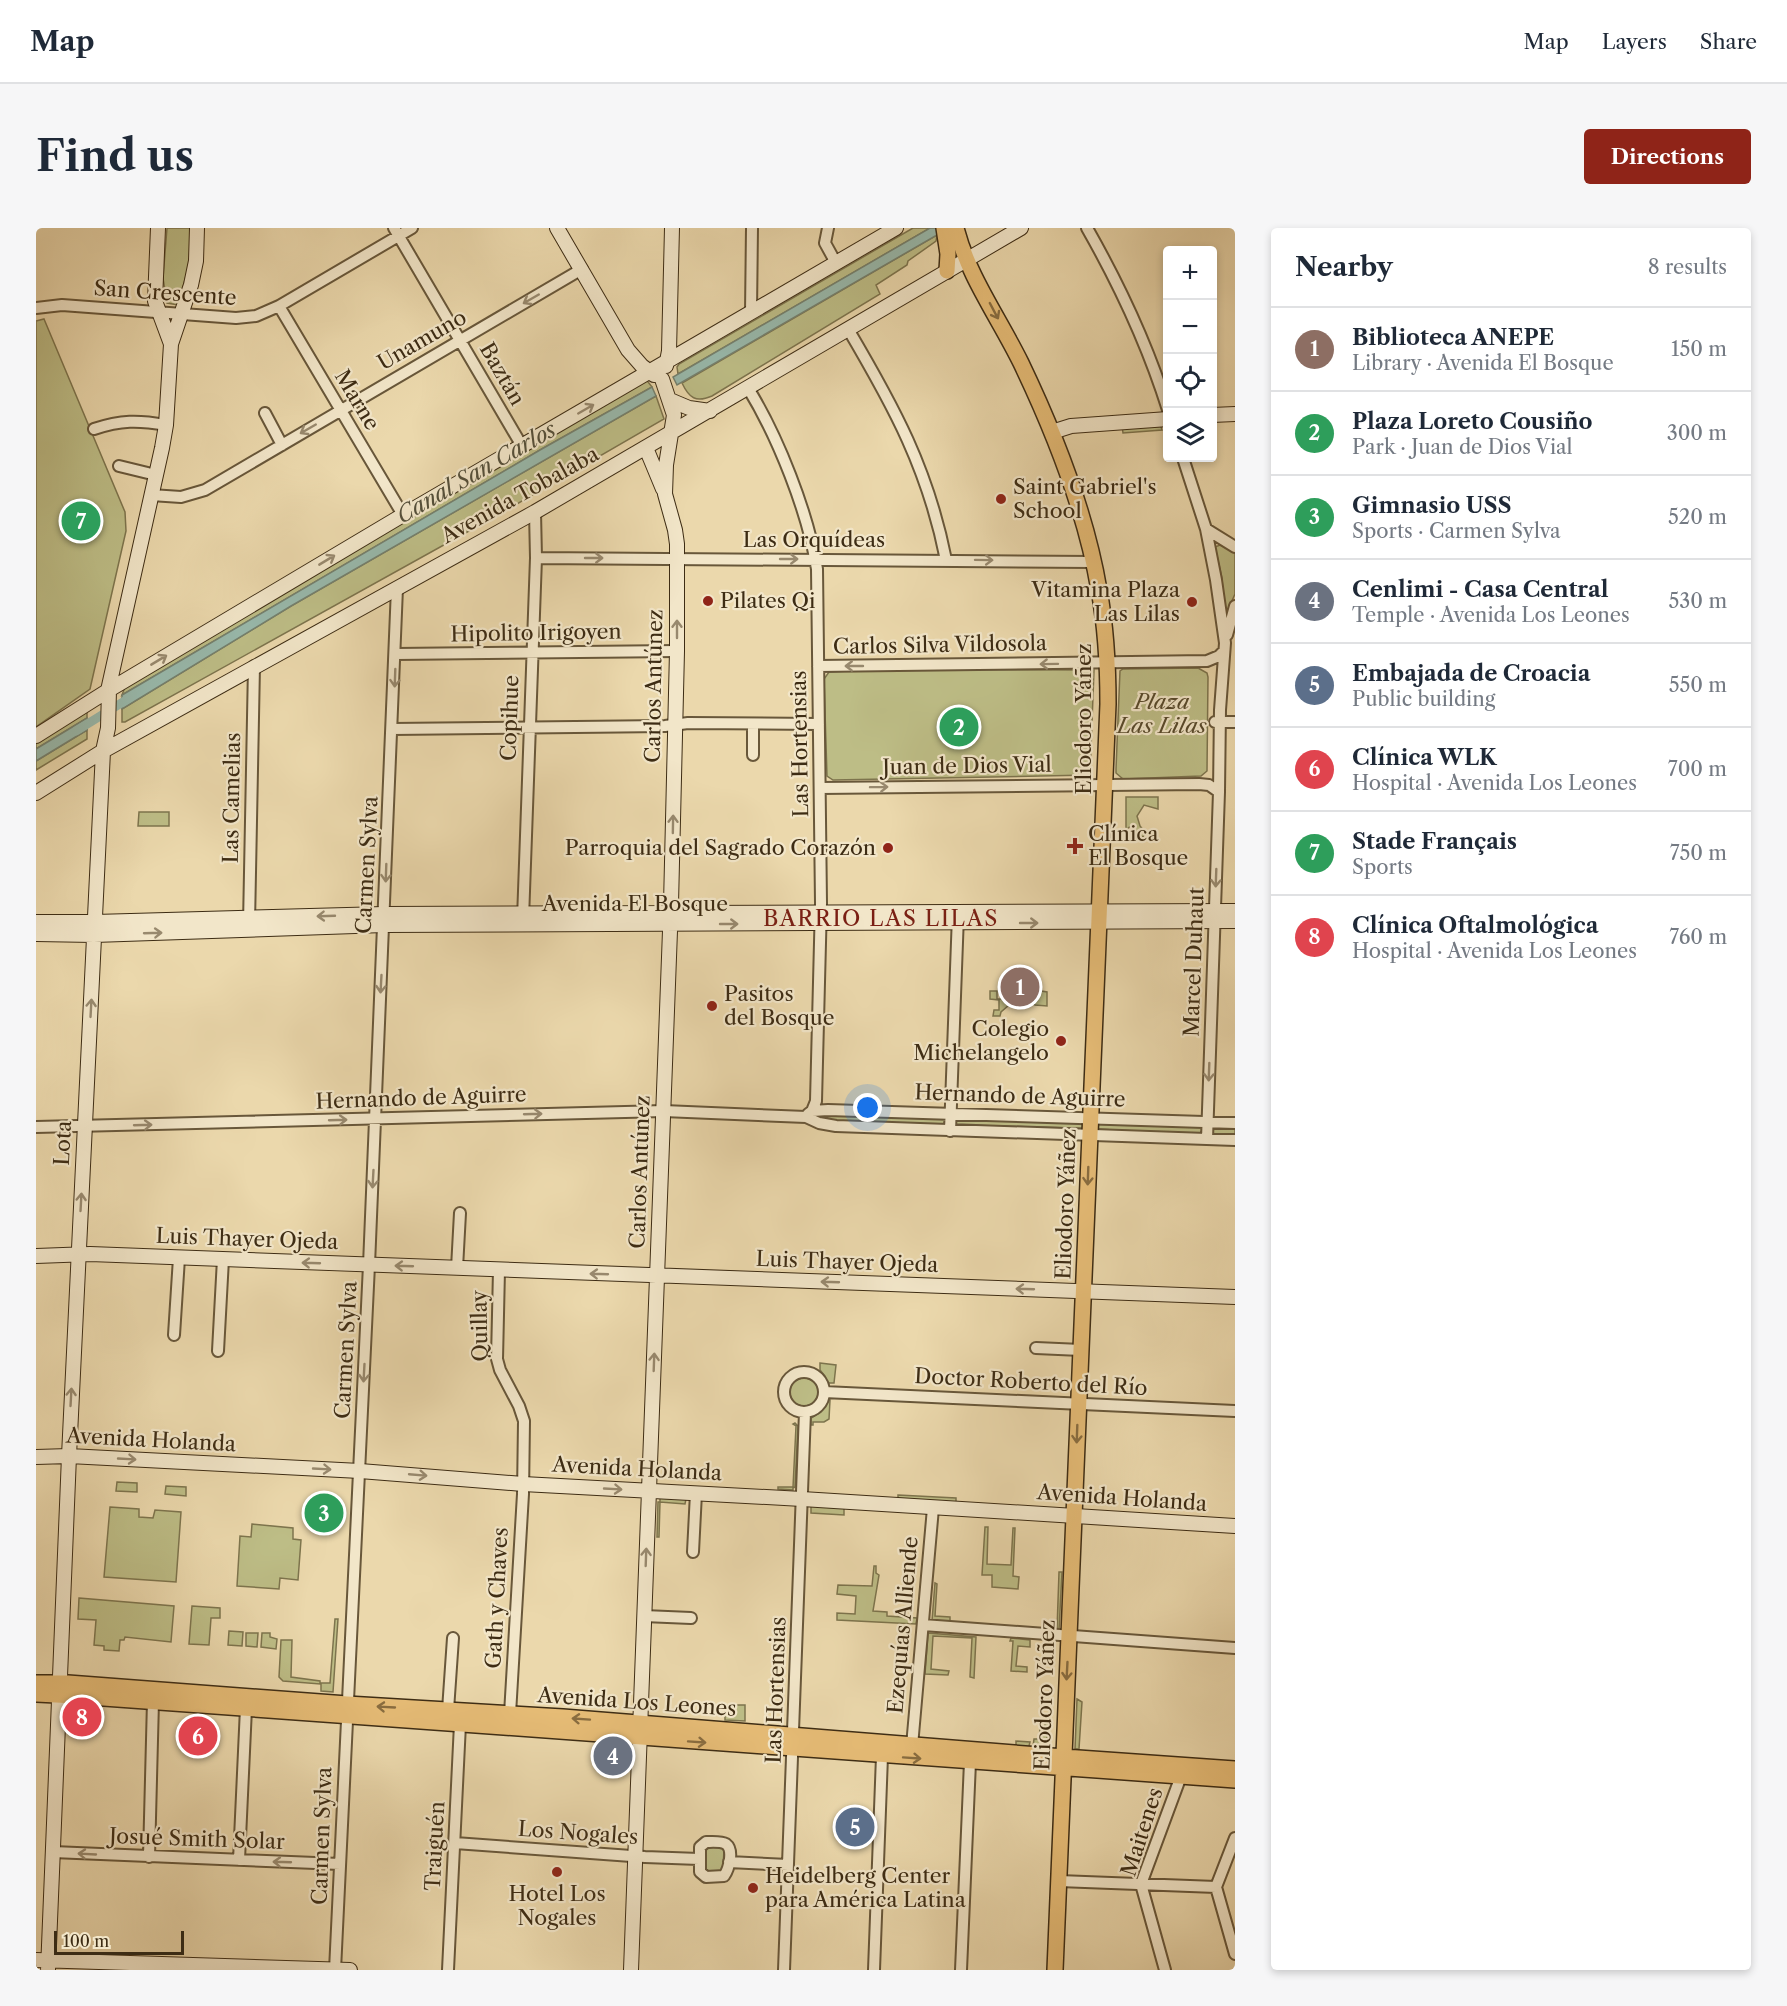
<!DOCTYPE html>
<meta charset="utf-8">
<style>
body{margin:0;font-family:"Libre Caslon Text",serif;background:#f6f6f7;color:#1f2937}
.controls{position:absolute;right:18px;top:18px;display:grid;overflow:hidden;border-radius:6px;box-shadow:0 3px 9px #0003}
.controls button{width:54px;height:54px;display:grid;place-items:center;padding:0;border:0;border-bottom:2px solid #e0e1e3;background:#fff;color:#1f2937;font:30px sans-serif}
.scale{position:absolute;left:18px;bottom:15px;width:130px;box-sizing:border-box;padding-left:6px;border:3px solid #3d2c14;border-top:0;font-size:16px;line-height:21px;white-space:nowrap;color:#3d2c14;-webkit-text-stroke:4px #f2e6c9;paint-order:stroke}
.you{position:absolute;left:832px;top:880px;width:21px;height:21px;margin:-15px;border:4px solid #fff;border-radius:50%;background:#1a73e8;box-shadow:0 0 0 9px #1a73e833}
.badge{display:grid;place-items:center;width:39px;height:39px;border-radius:50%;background:#8f2418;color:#fff;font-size:20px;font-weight:700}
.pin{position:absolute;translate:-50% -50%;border:3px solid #fff;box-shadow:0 2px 6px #0006}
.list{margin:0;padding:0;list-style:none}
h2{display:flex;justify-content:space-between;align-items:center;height:78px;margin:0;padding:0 24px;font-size:26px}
h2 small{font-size:20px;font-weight:400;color:#747a83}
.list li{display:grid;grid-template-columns:39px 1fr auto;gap:18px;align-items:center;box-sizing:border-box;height:84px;padding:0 24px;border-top:2px solid #e0e1e3}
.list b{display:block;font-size:22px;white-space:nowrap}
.list p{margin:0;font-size:20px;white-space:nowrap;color:#747a83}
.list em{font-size:20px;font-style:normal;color:#747a83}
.icon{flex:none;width:33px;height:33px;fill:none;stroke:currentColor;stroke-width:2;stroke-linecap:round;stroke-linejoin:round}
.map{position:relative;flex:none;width:1199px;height:1742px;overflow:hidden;border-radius:6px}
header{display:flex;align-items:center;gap:36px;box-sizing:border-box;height:84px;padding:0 30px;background:#fff;border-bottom:2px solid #e0e1e3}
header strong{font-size:28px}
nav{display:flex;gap:33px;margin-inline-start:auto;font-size:21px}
.intro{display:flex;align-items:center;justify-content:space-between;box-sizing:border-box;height:144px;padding:0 36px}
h1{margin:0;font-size:42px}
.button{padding:15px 27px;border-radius:6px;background:#8f2418;color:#fff;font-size:21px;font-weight:700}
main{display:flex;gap:36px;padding:0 36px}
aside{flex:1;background:#fff;border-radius:6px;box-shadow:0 3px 9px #0003}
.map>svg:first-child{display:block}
.green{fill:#bdbd86;stroke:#7d744d;stroke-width:1.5}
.water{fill:#98b9ac;stroke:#74816f;stroke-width:1.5}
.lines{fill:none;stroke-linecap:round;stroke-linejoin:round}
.canal{stroke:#98b9ac;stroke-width:9}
.street-casing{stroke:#68573a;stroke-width:14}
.secondary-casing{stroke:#3d2c14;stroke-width:16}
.primary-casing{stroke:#3d2c14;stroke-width:18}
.street{stroke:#f2e6c9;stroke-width:10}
.secondary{stroke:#f2e6c9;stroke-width:14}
.primary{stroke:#e6bc76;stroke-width:15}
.oneway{stroke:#98896e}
.oneway2{stroke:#896d40}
.poi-dot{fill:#8f2418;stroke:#f2e6c9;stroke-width:2}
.labels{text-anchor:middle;stroke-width:4.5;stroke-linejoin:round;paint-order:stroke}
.street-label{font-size:21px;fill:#3d2c14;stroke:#f2e6c9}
.poi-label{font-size:21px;fill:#3d2c14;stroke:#f2e6c9;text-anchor:start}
.park-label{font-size:21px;font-style:italic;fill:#57492b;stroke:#f2e6c9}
.water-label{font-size:22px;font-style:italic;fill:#544f3a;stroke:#f2e6c9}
.neighbourhood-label{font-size:22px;letter-spacing:1.5px;fill:#7a1f14;stroke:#f2e6c9}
</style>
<header>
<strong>Map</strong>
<nav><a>Map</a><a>Layers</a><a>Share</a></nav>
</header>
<div class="intro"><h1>Find us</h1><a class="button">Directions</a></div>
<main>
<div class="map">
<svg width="1199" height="1742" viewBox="0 0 1199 1742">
<rect width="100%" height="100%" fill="#ebd8ac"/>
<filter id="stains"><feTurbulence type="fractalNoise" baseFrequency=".00333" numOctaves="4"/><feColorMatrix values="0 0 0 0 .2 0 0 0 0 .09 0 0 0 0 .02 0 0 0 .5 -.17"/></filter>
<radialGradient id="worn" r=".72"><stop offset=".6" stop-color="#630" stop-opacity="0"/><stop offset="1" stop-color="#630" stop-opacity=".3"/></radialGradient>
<path class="green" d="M131 0H157L155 30 142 77 131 75 127 50Z
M877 0H894L642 146 641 139 643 136Z
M901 7 900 13 872 33 871 37 840 57 844 66 676 168C660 175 653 170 646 155Z
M8 91 89 284 90 303 54 461 0 499V93Z
M609 150 616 159 504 222 86 467 89 459Z
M620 168 628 191 460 288 89 494H86V481L255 378Z
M1124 195 1126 202 1087 205 1086 198Z
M1184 317 1199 324V366L1191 384 1188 382 1186 350 1179 319Z
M1162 440 1171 445 1172 449 1171 543 1165 548 1087 551 1080 545V541L1084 443 1087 441Z
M849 441 1058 442 1054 547 797 552 791 548 788 451 793 444Z
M51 481V490L0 521V513Z
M51 502V511L0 542V533Z
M1090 569H1122V581L1108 577 1101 588 1104 598 1110 605 1107 609 1101 605 1097 596 1090 602Z
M103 584H133V598H102Z
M999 762 1011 764V778L999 777 994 772H979L965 784 964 788H957L958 782H963V772L954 771V763H961V771H998Z
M795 887 1199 900V908L1039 900 794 894 781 890Z
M784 1135 800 1137 798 1155H790L789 1148 784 1142Z
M754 1164a14 14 0 1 1 28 0a14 14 0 1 1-28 0Z
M791 1172H794L793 1191 788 1194H777V1197H775V1190L785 1184Z
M759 1195 762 1198 759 1259 757 1260V1262L742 1261V1259H757L760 1198 757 1196Z
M81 1254 101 1255V1264L80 1263Z
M130 1258 150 1259V1268L129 1266Z
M862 1267 920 1270V1276L862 1272Z
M624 1269 650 1271 649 1276 624 1274 623 1309H621L622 1274H624Z
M775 1278 808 1280V1287L775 1285Z
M74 1279 103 1281V1289L117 1290 119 1282 145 1284 140 1354 68 1349Z
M216 1296 257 1300V1311L265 1312 262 1352 244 1350 243 1361 201 1358 204 1308 215 1309Z
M949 1299H952L951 1336 975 1337 977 1300H979L977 1348 983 1349 982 1361 956 1359V1347H946Z
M838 1338H840V1345L843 1347 837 1383 851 1384V1388L881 1390 880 1396 801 1392V1385L819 1386 820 1368 801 1366 802 1357 836 1358Z
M1023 1344H1026L1023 1402H1021Z
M899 1355 901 1356 899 1388 914 1389V1394L896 1393Z
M43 1370 138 1378 135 1414 89 1409 88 1412H84L83 1423 68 1422V1418L58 1417 60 1392 42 1391Z
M156 1378 184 1380V1390H175L173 1417 153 1416Z
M299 1391H302L297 1464 285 1463V1455H294Z
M193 1403 207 1404 206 1418 192 1417Z
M210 1405H222L221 1419 210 1418Z
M226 1405H234V1409L241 1411 240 1421 225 1419Z
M892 1405 940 1409 938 1450 934 1449 936 1410 897 1408 895 1441 913 1443 912 1447 889 1446Z
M975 1410 994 1412V1419L982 1418 980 1438 991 1439V1444L975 1443 977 1413H974Z
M245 1412H256L255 1449 284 1453V1456L247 1453 243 1449Z
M1041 1471 1046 1474 1043 1521H1039Z
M689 1477H709V1493L689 1492Z
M1009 1492H1013L1010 1520 980 1521V1513L994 1514 993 1518 997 1519 998 1511H1003L1004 1501 1009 1502Z
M670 1618 688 1620 687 1643 684 1646 668 1643V1621Z"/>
<path class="water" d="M894 0H913L641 157 637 149Z
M616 159 620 168 255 378 86 481V467L504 222Z
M51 490V502L0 533V521Z"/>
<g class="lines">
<path class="canal" d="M40 503 95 469"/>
<defs>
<path id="street" d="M358 0 486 218
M792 0 789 15 800 35
M1051 0C1084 58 1112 118 1132 182
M243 78 367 287
M0 80 26 77 200 90 220 88 243 78 376 0
M715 84 716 0
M812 101C858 179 892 241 910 332
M712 160C742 209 772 284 781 341L785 675 780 873 776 883
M229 185 246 217
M58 201C85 192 102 192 130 197
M1147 230 1170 301 1180 352 1189 415 1184 482 1183 564 1171 911
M83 238 120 247
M115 267 145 269 169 262 546 41
M1170 301 1199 319
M500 330 1057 334
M1191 407 1199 378
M360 426 641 423
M782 438 1171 433 1183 428 1188 423
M1179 494H1199
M717 496V527
M356 501 629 498 652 495 783 496
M784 560 1163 556 1173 557 1183 564
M487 691 500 330 499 284
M213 696 218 438
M772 886 776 883 792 882 1199 895
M0 899 628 883 770 889 783 895 800 898 1199 912
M914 903 922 687
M421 1040 424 985
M463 1042 461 1131 464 1142 483 1178 488 1193 487 1266 474 1486
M138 1107 143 1030
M1000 1120 1045 1122
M182 1123 187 1031
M748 1164a20 20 0 1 1 40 0a20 20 0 1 1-40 0Z
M788 1164 1199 1183
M657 1324 660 1265
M608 1388 655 1390
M887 1397 1199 1420
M412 1482 417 1410
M876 1518 897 1280
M1199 1610 1180 1659 1199 1726
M670 1614C676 1614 685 1613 690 1616 698 1622 693 1641 688 1648L670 1649 664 1644V1619Z
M419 1615 609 1629 663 1631
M17 1624 304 1636
M113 1629 117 1473
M203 1632 210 1480
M693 1634 752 1637
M1023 1653 1180 1659
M299 1742 333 1037 361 360
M412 1742 424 1496
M748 1742 769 1184
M838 1742 846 1528
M925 1742 934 1534
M1129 1742 1105 1656 1145 1548"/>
<path id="secondary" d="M122 0 119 73 135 116
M521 0 592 122 606 138 618 147
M630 138 633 123 636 0
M634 172 653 180 674 183
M1176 187 1199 186
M1016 204 1035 198 1132 191
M610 220 627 261
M71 467 126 220 130 197 135 116 155 57 160 33 161 0
M0 508 73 462 367 287 860 0
M0 565 67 523 499 284 985 0
M0 694H59L348 686 1199 683
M0 706 58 707 348 697 1199 693
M0 1028 54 1026 1199 1069
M0 1229 33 1228 324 1243 487 1256 766 1271 1199 1298
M0 1732 314 1742
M12 1742 33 1228 67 523 72 500 73 462
M595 1742 635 676 641 423V316L639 302 629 266 630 237 638 187 626 151"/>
<path id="primary" d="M908 0 912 26 911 43
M920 0C932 48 963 90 985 135 1019 206 1050 284 1063 362 1070 400 1072 438 1072 476L1019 1742
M0 1455H32L311 1476 527 1489 1028 1529 1199 1541
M0 1466 40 1468 1199 1552"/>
</defs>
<use href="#street" class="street-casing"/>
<use href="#secondary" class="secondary-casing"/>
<use href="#primary" class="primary-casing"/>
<use href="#street" class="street"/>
<use href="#secondary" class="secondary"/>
<use href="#primary" class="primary"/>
</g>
<defs><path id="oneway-shaft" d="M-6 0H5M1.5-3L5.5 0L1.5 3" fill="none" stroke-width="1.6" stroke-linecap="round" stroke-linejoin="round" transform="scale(1.5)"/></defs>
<g class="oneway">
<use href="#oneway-shaft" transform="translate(495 71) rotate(150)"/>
<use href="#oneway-shaft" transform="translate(550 181) rotate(-30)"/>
<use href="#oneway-shaft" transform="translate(272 201) rotate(150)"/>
<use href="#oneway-shaft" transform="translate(558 330)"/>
<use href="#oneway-shaft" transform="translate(753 331)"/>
<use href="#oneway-shaft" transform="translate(291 332) rotate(-31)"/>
<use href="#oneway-shaft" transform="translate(948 332) rotate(1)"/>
<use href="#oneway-shaft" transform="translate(641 401) rotate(-90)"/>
<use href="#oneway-shaft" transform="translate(123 432) rotate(-31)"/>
<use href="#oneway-shaft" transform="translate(1013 436) rotate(179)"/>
<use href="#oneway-shaft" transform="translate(818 438) rotate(180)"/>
<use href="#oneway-shaft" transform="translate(359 450) rotate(92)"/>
<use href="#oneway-shaft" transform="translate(843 559) rotate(-1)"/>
<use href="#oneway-shaft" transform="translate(637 596) rotate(-89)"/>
<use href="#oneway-shaft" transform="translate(350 645) rotate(92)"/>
<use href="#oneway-shaft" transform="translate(1180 650) rotate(92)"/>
<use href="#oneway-shaft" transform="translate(290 688) rotate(178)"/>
<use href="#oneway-shaft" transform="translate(993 695)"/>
<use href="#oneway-shaft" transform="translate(693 696)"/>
<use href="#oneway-shaft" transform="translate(117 705) rotate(-2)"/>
<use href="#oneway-shaft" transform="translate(345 756) rotate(93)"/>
<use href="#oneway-shaft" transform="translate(55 780) rotate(-87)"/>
<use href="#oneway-shaft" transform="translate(1173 844) rotate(92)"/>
<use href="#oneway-shaft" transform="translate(497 886) rotate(-2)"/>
<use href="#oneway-shaft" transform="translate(302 892) rotate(-2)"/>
<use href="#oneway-shaft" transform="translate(107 897) rotate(-2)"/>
<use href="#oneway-shaft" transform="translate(337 951) rotate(93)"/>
<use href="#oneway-shaft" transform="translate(45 974) rotate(-87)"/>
<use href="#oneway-shaft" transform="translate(275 1035) rotate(-178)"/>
<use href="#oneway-shaft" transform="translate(368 1038) rotate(-178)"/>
<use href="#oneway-shaft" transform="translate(563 1046) rotate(-178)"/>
<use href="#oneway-shaft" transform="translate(794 1054) rotate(-178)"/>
<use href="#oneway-shaft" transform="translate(989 1061) rotate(-178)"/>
<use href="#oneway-shaft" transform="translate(618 1134) rotate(-88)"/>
<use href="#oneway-shaft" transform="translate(328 1145) rotate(93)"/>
<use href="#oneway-shaft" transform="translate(35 1169) rotate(-87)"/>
<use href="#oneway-shaft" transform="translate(91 1231) rotate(3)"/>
<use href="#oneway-shaft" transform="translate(286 1241) rotate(3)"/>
<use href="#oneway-shaft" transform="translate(382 1247) rotate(5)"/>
<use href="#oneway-shaft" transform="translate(577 1261) rotate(3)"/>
<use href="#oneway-shaft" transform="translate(610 1329) rotate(-88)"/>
<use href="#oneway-shaft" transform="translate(51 1626) rotate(-177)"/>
<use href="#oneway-shaft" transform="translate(246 1634) rotate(-178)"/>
</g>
<g class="oneway2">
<use href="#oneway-shaft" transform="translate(958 83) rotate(62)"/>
<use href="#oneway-shaft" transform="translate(1052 948) rotate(92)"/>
<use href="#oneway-shaft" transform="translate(1041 1206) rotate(92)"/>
<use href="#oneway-shaft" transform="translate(1031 1443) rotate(93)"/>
<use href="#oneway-shaft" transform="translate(350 1479) rotate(-177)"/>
<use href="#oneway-shaft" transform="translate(545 1491) rotate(-176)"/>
<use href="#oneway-shaft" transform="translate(661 1514) rotate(4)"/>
<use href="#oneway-shaft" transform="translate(876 1530) rotate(4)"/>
</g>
<g class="poi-dot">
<circle cx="965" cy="271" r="6"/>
<circle cx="672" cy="373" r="6"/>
<circle cx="1156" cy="374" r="6"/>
<path d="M1036 609h6v6h6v6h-6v6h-6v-6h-6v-6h6z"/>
<circle cx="852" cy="620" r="6"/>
<circle cx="676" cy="778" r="6"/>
<circle cx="1025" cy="813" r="6"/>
<circle cx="521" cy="1644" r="6"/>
<circle cx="717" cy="1660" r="6"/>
</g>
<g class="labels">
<g class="street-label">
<text transform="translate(129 65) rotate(4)" y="7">San Crescente</text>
<text transform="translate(386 112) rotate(-30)" y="7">Unamuno</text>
<text transform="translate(466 146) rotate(60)" y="7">Baztán</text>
<text transform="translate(321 172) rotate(59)" y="7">Marne</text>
<text transform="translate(484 267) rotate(-29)" y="7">Avenida Tobalaba</text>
<text x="778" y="319">Las Orquídeas</text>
<text transform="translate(500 405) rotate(-1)" y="7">Hipolito Irigoyen</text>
<text transform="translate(904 417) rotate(-1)" y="7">Carlos Silva Vildosola</text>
<text transform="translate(618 458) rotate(-89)" y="7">Carlos Antúnez</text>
<text transform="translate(474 490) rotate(-88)" y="7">Copihue</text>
<text transform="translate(1048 491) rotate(-90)" y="7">Eliodoro Yáñez</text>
<text transform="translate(764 516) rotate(-91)" y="7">Las Hortensias</text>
<text transform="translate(931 538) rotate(-1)" y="7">Juan de Dios Vial</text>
<text transform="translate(196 570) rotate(-89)" y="7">Las Camelias</text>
<text transform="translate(331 637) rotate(-87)" y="7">Carmen Sylva</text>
<text x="599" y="683">Avenida El Bosque</text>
<text transform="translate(1158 734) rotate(-88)" y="7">Marcel Duhaut</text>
<text transform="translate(984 868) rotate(2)" y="7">Hernando de Aguirre</text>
<text transform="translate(385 870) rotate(-2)" y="7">Hernando de Aguirre</text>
<text transform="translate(27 915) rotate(-87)" y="7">Lota</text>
<text transform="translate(604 944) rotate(-88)" y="7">Carlos Antúnez</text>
<text transform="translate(1030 976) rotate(-88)" y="7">Eliodoro Yáñez</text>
<text transform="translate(211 1011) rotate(2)" y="7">Luis Thayer Ojeda</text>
<text transform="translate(811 1034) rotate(2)" y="7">Luis Thayer Ojeda</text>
<text transform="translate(444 1098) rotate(-91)" y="7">Quillay</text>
<text transform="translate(310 1122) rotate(-87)" y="7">Carmen Sylva</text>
<text transform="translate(995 1154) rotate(3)" y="7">Doctor Roberto del Río</text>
<text transform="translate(115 1212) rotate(3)" y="7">Avenida Holanda</text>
<text transform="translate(601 1241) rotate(3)" y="7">Avenida Holanda</text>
<text transform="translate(1086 1270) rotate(4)" y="7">Avenida Holanda</text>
<text transform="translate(461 1370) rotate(-87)" y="7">Gath y Chaves</text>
<text transform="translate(867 1397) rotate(-85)" y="7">Ezequías Alliende</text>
<text transform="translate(740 1462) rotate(-88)" y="7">Las Hortensias</text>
<text transform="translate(1009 1467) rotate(-88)" y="7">Eliodoro Yáñez</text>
<text transform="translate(601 1474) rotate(4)" y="7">Avenida Los Leones</text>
<text transform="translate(1106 1604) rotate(-72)" y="7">Maitenes</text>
<text transform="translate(542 1605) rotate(4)" y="7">Los Nogales</text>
<text transform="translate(286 1608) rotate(-88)" y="7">Carmen Sylva</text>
<text transform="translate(161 1611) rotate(2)" y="7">Josué Smith Solar</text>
<text transform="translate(399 1618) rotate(-87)" y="7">Traiguén</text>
</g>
<g class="poi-label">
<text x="977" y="266">Saint Gabriel's<tspan x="977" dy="24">School</tspan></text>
<text x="1144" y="369" text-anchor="end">Vitamina Plaza<tspan x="1144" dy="24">Las Lilas</tspan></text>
<text x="684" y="380">Pilates Qi</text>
<text x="1052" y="613">Clínica<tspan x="1052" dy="24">El Bosque</tspan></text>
<text x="840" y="627" text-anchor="end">Parroquia del Sagrado Corazón</text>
<text x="688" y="773">Pasitos<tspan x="688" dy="24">del Bosque</tspan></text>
<text x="1013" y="808" text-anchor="end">Colegio<tspan x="1013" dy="24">Michelangelo</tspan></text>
<text x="729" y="1655">Heidelberg Center<tspan x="729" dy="24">para América Latina</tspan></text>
<text x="521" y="1673" text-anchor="middle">Hotel Los<tspan x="521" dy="24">Nogales</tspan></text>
</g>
<g class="park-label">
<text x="1126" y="481">Plaza<tspan x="1126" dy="24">Las Lilas</tspan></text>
</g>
<g class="water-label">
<text transform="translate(440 244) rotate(-30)" y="8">Canal San Carlos</text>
</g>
<g class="neighbourhood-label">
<text x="845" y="698">BARRIO LAS LILAS</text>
</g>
</g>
<rect width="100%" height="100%" filter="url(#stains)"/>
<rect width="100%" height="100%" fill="url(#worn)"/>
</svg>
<div class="controls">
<button>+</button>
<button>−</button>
<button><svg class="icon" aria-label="locate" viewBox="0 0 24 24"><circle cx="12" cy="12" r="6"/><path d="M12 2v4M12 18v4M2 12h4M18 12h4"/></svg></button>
<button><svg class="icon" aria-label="layers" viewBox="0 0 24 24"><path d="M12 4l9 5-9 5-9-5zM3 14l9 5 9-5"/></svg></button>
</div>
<div class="scale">100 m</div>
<div class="you"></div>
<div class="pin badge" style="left:984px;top:759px;background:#8d6e63">1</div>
<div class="pin badge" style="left:923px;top:499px;background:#2e9e5b">2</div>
<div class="pin badge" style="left:288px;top:1285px;background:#2e9e5b">3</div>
<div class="pin badge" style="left:577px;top:1528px;background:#6b7280">4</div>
<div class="pin badge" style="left:819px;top:1599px;background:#5c6f8a">5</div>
<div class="pin badge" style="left:162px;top:1508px;background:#e0444e">6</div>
<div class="pin badge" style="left:45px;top:293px;background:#2e9e5b">7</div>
<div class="pin badge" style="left:46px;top:1489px;background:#e0444e">8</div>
</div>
<aside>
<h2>Nearby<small>8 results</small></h2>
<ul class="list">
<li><span class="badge" style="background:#8d6e63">1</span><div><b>Biblioteca ANEPE</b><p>Library · Avenida El Bosque</p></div><em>150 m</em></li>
<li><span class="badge" style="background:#2e9e5b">2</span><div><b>Plaza Loreto Cousiño</b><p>Park · Juan de Dios Vial</p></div><em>300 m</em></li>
<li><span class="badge" style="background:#2e9e5b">3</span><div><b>Gimnasio USS</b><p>Sports · Carmen Sylva</p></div><em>520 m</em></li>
<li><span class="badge" style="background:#6b7280">4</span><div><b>Cenlimi - Casa Central</b><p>Temple · Avenida Los Leones</p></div><em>530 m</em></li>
<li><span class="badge" style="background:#5c6f8a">5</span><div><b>Embajada de Croacia</b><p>Public building</p></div><em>550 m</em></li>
<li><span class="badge" style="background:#e0444e">6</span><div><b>Clínica WLK</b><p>Hospital · Avenida Los Leones</p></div><em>700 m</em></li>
<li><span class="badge" style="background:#2e9e5b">7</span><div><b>Stade Français</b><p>Sports</p></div><em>750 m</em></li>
<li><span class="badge" style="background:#e0444e">8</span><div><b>Clínica Oftalmológica</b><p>Hospital · Avenida Los Leones</p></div><em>760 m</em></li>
</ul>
</aside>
</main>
